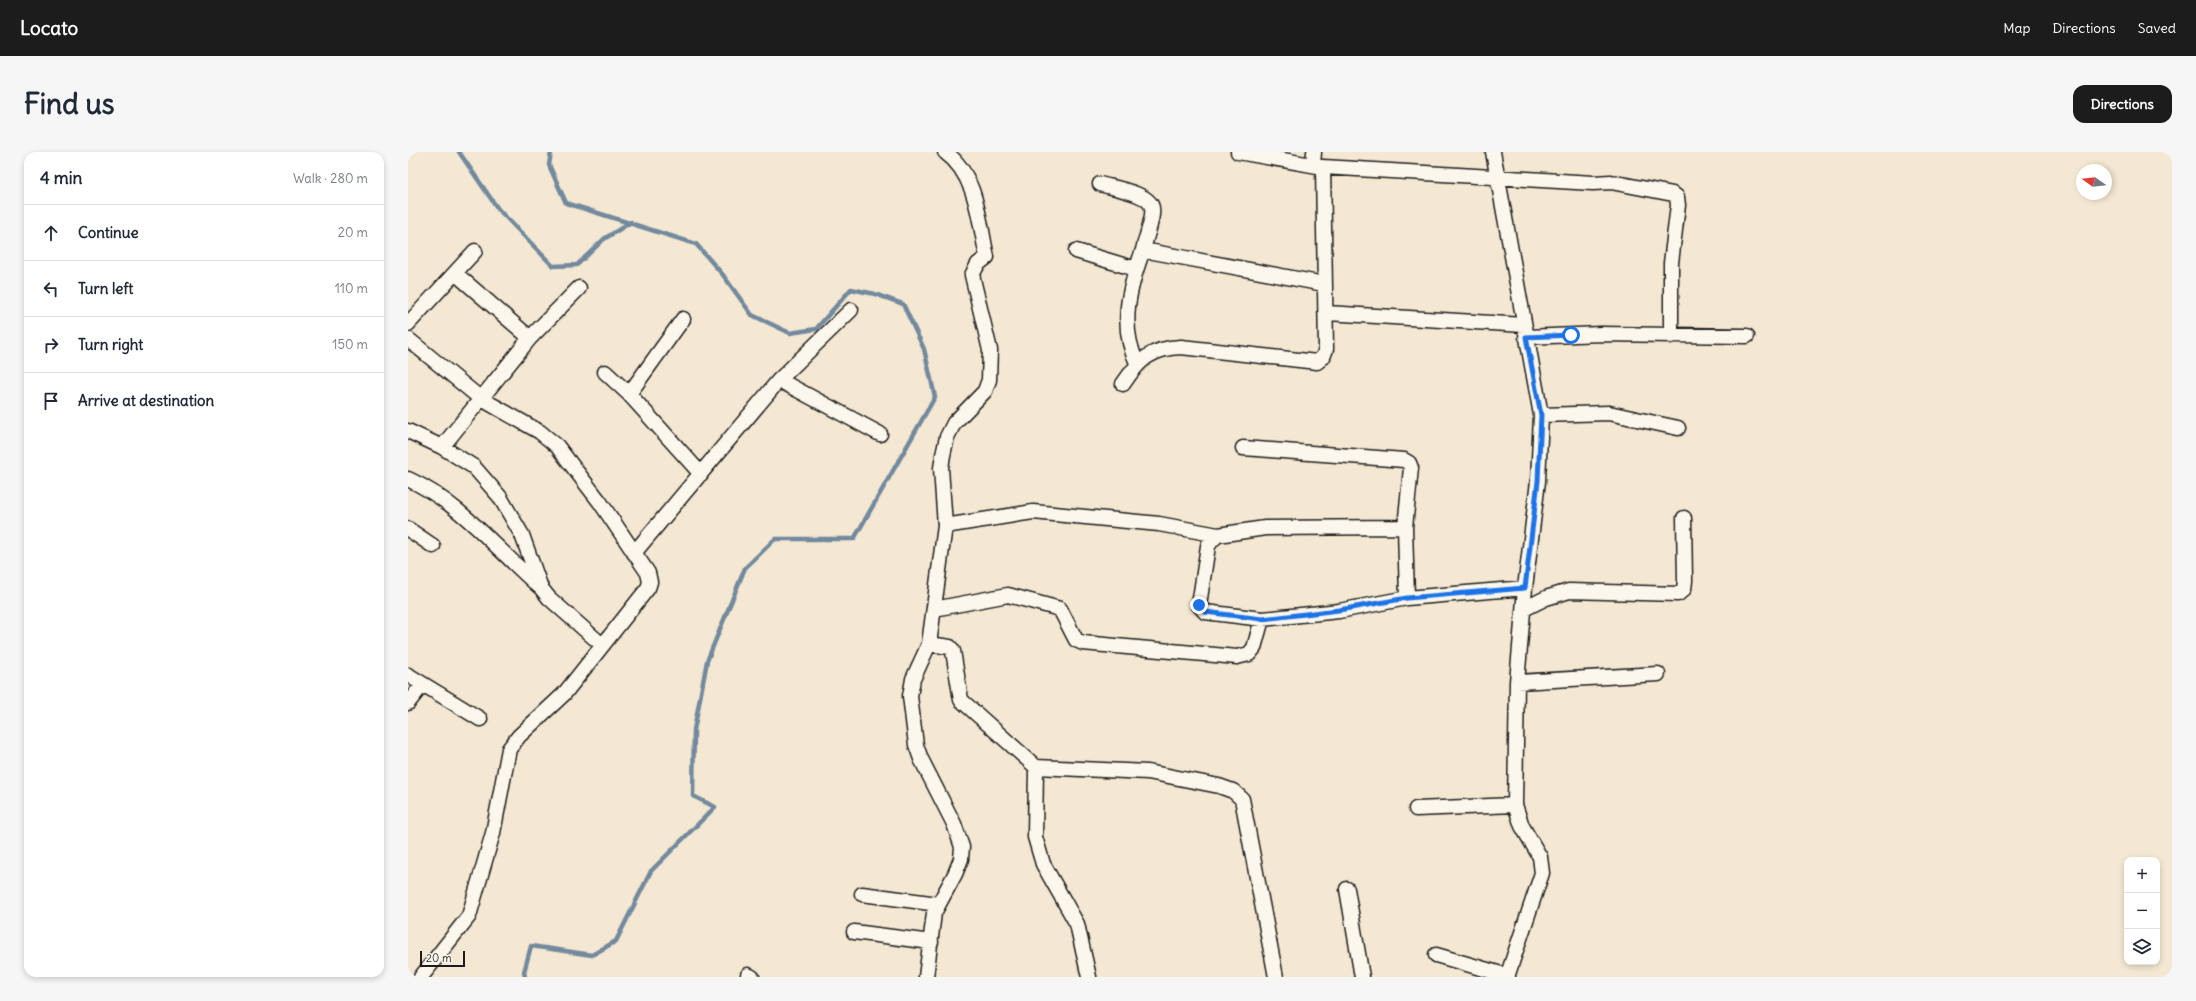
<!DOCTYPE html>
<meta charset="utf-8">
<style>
body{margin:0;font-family:Delius,sans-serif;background:#f6f6f7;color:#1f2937}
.controls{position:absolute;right:12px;bottom:12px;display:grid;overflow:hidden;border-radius:8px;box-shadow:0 2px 6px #0003}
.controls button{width:36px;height:36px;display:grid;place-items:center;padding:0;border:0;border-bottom:1px solid #e0e1e3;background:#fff;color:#1f2937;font:20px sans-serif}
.compass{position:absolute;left:1668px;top:12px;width:36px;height:36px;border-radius:50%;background:#fff;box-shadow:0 2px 6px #0003;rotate:285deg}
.scale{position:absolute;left:12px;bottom:10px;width:45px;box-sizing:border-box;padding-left:4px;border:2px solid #1c1c1c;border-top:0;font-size:11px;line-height:14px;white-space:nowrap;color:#1c1c1c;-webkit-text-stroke:3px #fbf7ec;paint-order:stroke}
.stop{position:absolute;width:12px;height:12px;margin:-9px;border:3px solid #1a73e8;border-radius:50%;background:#fff}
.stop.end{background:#1a73e8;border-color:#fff;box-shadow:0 1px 4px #0008}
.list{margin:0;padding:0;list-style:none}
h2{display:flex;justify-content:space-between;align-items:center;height:52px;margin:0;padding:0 16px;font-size:17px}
h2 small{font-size:13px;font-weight:400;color:#747a83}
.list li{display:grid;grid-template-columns:26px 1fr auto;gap:12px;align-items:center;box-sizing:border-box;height:56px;padding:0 16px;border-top:1px solid #e0e1e3}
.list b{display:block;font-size:15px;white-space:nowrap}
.list em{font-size:13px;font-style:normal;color:#747a83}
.icon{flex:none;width:22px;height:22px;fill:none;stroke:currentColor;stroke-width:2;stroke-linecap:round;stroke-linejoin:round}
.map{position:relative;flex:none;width:1764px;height:825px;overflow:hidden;border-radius:12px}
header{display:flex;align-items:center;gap:24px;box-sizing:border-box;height:56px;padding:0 20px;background:#1c1c1c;color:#fff}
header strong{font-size:19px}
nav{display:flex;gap:22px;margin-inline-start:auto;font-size:14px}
.intro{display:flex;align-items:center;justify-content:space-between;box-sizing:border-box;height:96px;padding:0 24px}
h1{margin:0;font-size:28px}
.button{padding:10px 18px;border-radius:12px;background:#1c1c1c;color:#fff;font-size:14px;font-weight:700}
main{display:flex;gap:24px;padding:0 24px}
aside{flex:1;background:#fff;border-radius:12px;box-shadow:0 2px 6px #0003}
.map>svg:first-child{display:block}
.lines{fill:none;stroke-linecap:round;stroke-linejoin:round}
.stream{stroke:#72899e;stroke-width:4.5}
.minor-casing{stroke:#1c1c1c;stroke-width:17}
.minor{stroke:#fbf7ec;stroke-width:14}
.route{stroke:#1a73e8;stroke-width:5}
</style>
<header>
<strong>Locato</strong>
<nav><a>Map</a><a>Directions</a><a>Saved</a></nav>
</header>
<div class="intro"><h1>Find us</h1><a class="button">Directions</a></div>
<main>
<aside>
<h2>4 min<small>Walk · 280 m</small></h2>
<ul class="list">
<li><svg class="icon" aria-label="ahead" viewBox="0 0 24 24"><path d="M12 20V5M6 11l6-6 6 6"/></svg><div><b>Continue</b></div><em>20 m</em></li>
<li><svg class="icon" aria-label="left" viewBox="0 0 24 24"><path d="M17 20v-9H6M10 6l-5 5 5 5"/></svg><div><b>Turn left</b></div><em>110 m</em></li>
<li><svg class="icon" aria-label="right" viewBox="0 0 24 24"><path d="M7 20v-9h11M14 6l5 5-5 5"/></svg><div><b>Turn right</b></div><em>150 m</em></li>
<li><svg class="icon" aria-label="arrive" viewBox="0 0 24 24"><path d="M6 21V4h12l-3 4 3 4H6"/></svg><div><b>Arrive at destination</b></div></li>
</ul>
</aside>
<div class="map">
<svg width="1764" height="825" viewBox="0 0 1764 825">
<rect width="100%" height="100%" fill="#f4e8d2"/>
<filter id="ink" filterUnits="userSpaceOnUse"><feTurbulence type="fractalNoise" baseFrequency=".025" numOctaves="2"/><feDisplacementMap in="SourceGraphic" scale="8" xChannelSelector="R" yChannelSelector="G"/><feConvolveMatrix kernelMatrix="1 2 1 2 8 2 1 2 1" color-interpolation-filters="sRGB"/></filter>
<g filter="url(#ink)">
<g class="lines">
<path class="stream" d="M51 0 90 57 145 114 169 113 196 87 223 70
M117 825 116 820 123 794 184 803 208 789 243 719 307 655 285 644 286 578 299 509 337 416 367 387H446L527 245 516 197 495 152 467 142 443 137 408 177 382 181 344 163 315 123 288 92 158 51 141 13 143 0"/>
<defs>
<path id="minor" d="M830 0 915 15 1185 31 1203 30 1265 42 1269 45 1270 53 1263 111V184
M1085 0 1133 263 1130 329 1117 436 1109 530 1107 653 1114 674 1132 705 1134 721 1099 825
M905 13 906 0
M692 32C705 36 742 41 744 56 746 65 737 88 735 98L916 132
M668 99 728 117
M47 121 122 186
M919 161 1116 173
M0 172 67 99
M1118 185 1193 182 1339 184
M0 187 72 246 132 280 149 294 192 350 240 421 242 430 240 436 156 542 111 584 101 597 85 681 61 764 13 825
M729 211C711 173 721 136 735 98
M197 220 221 242 293 322
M371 228 472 282
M715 232C731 208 743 196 773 195L909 210 915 205 918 197 915 15
M221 242 275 167
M1133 263 1201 261 1270 276
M0 279 34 295 66 315 92 345 114 383 133 436 141 446 193 492
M34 295 122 186 171 136
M835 296 996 308 1001 311 1003 316 997 375 999 446
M0 327C53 351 90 399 133 436
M537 374 625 360 751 372 810 383 857 376 997 375
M0 377 25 394
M810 383 804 388 800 394 791 453 797 460 854 467 931 459 999 446 1117 436
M226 401 371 228 443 158
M526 457 600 443 652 457 668 488 675 491 829 505 841 502 846 496 854 467
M1116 457 1138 446 1161 439 1270 442 1276 437 1277 429 1276 366
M521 492 542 495 545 499 553 548 628 615 740 620 811 634 825 639 834 647 868 825
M0 523 72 567
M1109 530 1250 522
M0 551 15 532
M628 615 627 685 635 712 669 772 681 825
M1008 657 1107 653
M939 737 954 825
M454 742 530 752
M446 780 523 790
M1028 803 1100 824
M340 823 344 825
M518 825 526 761 547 722 553 707 554 695 546 672 513 607 508 593 502 544 505 527 521 492 537 374 533 316 535 303 539 285 546 271 577 239 581 228 582 198 564 123 570 112 579 105C571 69 569 23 537 0"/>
</defs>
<use href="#minor" class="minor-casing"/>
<use href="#minor" class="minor"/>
</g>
</g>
<g class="lines" filter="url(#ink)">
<path class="route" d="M791 453 797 460 854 467 931 458 999 446 1117 436 1130 329 1133 263 1118 185 1163 183"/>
</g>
</svg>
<div class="controls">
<button>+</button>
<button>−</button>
<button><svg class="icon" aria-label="layers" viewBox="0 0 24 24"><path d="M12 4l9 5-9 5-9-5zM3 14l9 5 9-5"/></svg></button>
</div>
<svg class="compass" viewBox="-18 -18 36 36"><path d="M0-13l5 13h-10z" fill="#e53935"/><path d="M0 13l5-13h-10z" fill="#747a83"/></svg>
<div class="scale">20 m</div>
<div class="stop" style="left:1163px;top:183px"></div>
<div class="stop end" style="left:791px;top:453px"></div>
</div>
</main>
